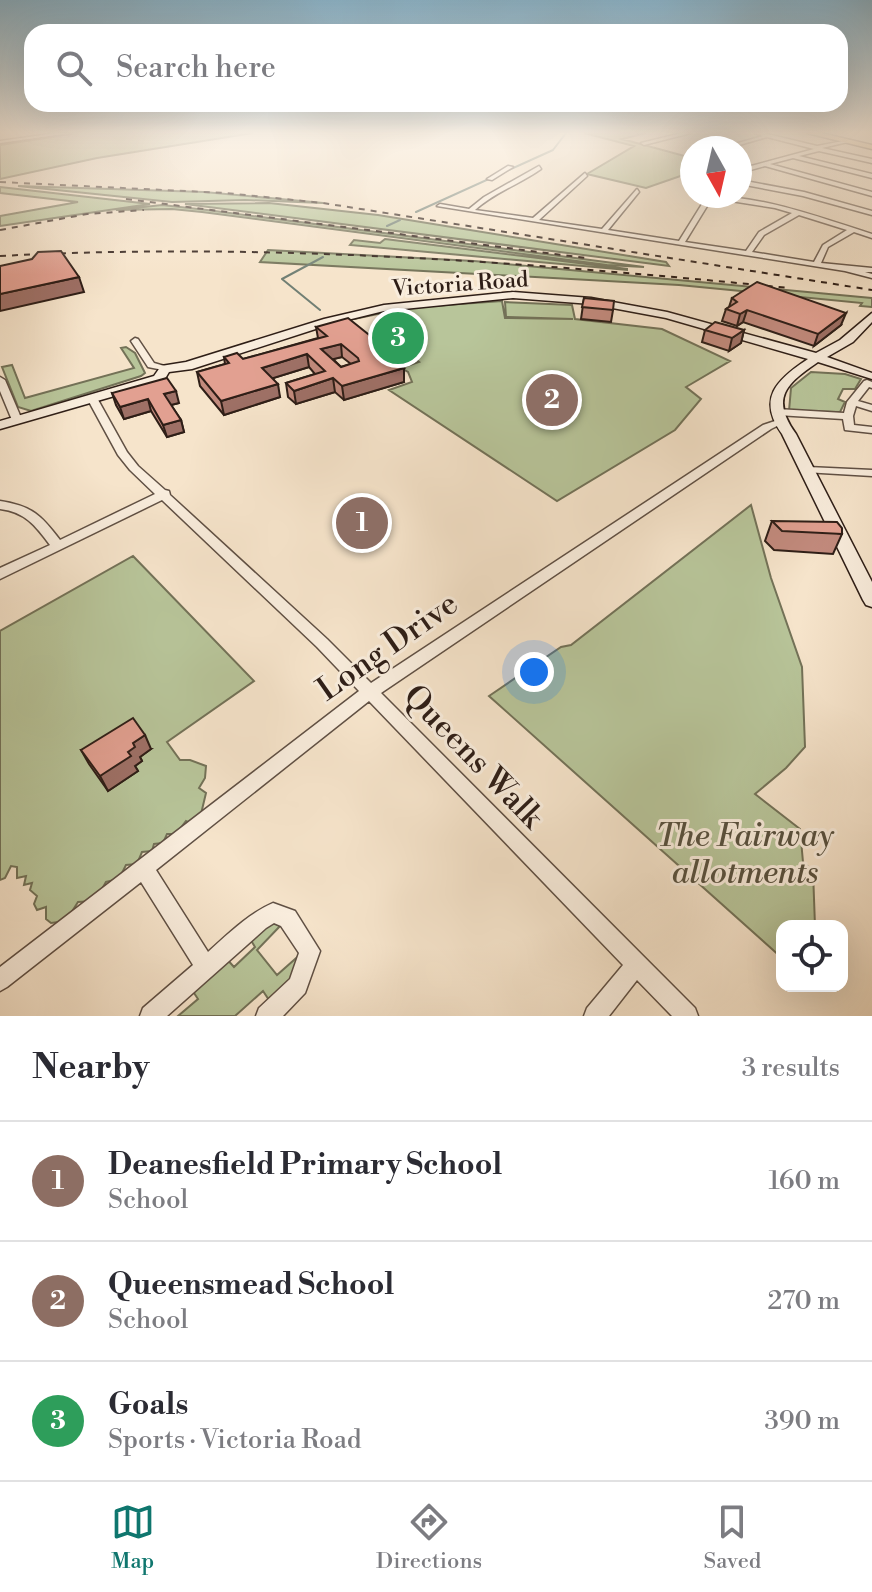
<!DOCTYPE html>
<meta charset="utf-8">
<style>
body{margin:0;font-family:"Libre Bodoni",serif;background:#f2f2f3;color:#2b2b33}
.controls{position:absolute;right:24px;bottom:24px;display:grid;overflow:hidden;border-radius:16px;box-shadow:0 8px 32px #0002}
.controls button{width:72px;height:72px;display:grid;place-items:center;padding:0;border:0;border-bottom:2px solid #e1e1e2;background:#fff;color:#2b2b33;font:40px sans-serif}
.compass{position:absolute;left:680px;top:136px;width:72px;height:72px;border-radius:50%;background:#fff;box-shadow:0 8px 32px #0002;rotate:172deg}
.you{position:absolute;left:534px;top:672px;width:28px;height:28px;margin:-20px;border:6px solid #fff;border-radius:50%;background:#1a73e8;box-shadow:0 0 0 12px #1a73e833}
.badge{display:grid;place-items:center;width:52px;height:52px;border-radius:50%;background:#0f766e;color:#fff;font-size:26px;font-weight:700}
.pin{position:absolute;translate:-50% -50%;border:4px solid #fff;box-shadow:0 2px 8px #0006}
.list{margin:0;padding:0;list-style:none}
h2{display:flex;justify-content:space-between;align-items:center;height:104px;margin:0;padding:0 32px;font-size:34px}
h2 small{font-size:26px;font-weight:400;color:#7c7c81}
.list li{display:grid;grid-template-columns:52px 1fr auto;gap:24px;align-items:center;box-sizing:border-box;height:120px;padding:0 32px;border-top:2px solid #e1e1e2}
.list b{display:block;font-size:30px;white-space:nowrap}
.list p{margin:0;font-size:26px;white-space:nowrap;color:#7c7c81}
.list em{font-size:26px;font-style:normal;color:#7c7c81}
.icon{flex:none;width:44px;height:44px;fill:none;stroke:currentColor;stroke-width:2;stroke-linecap:round;stroke-linejoin:round}
.map{position:relative;flex:none;width:872px;height:1016px;overflow:hidden}
.search{position:absolute;background:#fff;box-shadow:0 8px 32px #0002;left:24px;right:24px;top:24px;height:88px;display:flex;align-items:center;gap:20px;box-sizing:border-box;padding:0 28px;border-radius:24px;color:#7c7c81;font-size:30px}
.sheet{height:464px;background:#fff}
nav{display:flex;justify-content:space-around;align-items:center;box-sizing:border-box;height:112px;border-top:2px solid #e1e1e2;background:#fff;font-size:22px;color:#7c7c81}
nav a{display:grid;justify-items:center;gap:4px}
nav .on{color:#0f766e}
.map>svg:first-child{display:block}
.green{fill:#b8c59a;stroke:#737258;stroke-width:2}
.lines{fill:none;stroke-linecap:round;stroke-linejoin:round}
.stream{stroke:#717f74;stroke-width:2}
.street-casing{stroke:#605044;stroke-width:3}
.secondary-casing{stroke:#2e1e17;stroke-width:3}
.primary-casing{stroke:#2e1e17;stroke-width:3}
.street{fill:#f9eddd;fill-rule:evenodd}
.secondary{fill:#f9eddd;fill-rule:evenodd}
.primary{fill:#ebc286;fill-rule:evenodd}
.rail{stroke:#2e1e17;stroke-width:2;stroke-dasharray:6 6;stroke-linecap:butt}
.wall{fill:#c28a7d;stroke:#2e1e17;stroke-width:2;fill-rule:evenodd}
.shaded-wall{fill:#9e7066;stroke:#2e1e17;stroke-width:2}
.building{fill:#e2a091;stroke:#2e1e17;stroke-width:2;fill-rule:evenodd}
.labels{text-anchor:middle;stroke-width:6;stroke-linejoin:round;paint-order:stroke}
.far-street-label{font-size:22px;fill:#2e1e17;stroke:#f9eddd}
.near-street-label{font-size:32px;fill:#2e1e17;stroke:#f9eddd}
.near-park-label{font-size:32px;font-style:italic;fill:#57503e;stroke:#f9eddd}
</style>
<div class="map">
<svg width="872" height="1016" viewBox="0 0 872 1016">
<rect width="100%" height="100%" fill="#f6e4cb"/>
<filter id="stains"><feTurbulence type="fractalNoise" baseFrequency=".0025" numOctaves="4"/><feColorMatrix values="0 0 0 0 .2 0 0 0 0 .09 0 0 0 0 .02 0 0 0 .5 -.17"/></filter>
<radialGradient id="worn" r=".72"><stop offset=".6" stop-color="#630" stop-opacity="0"/><stop offset="1" stop-color="#630" stop-opacity=".3"/></radialGradient>
<path class="green" d="M78 133H253L97 158 0 179V145Z
M584 133H646L622 139 692 158V172L646 188 587 174 634 146Z
M18 186 204 192 323 203 245 200 172 202Z
M0 187 150 204 0 226V216L78 202 0 193Z
M269 203 378 215 666 262 669 266 185 204Z
M162 205 207 210 644 267 607 265 202 212 172 209 116 210Z
M385 239 627 269V270L350 245 354 240 380 243Z
M268 250 474 261 861 297 872 298V307L860 306 862 303 679 285 260 262Z
M502 301 505 318 573 319 506 317 505 302 572 305 575 319 662 329 730 361 686 387 701 399 675 430 557 501 389 390 412 382 408 372 401 368 419 362 400 348 418 341 400 328 413 323 392 311 354 319 404 308Z
M126 347 135 353 145 373 141 376 31 411 18 407 2 367 12 365 25 398 134 368 121 348Z
M811 372 845 374 861 379 855 389H843L838 399 845 402 840 412 789 411 791 388Z
M751 505 771 578 802 667 805 747 786 768 755 794 800 829 803 862 813 871 815 926H782V958L489 696 561 647 571 645Z
M133 556 254 681 167 742 180 760H190L206 766 205 778 199 788 206 793 201 814 192 824 186 821 176 834H167L163 843 154 844 152 851 142 852 137 864 126 865 119 879 106 882 95 901 78 902 66 921 51 923 46 919V907L37 910 34 904 37 896 30 890 32 883 24 885 26 876 17 878V867L11 866 5 878 0 880V631Z
M273 922 282 924 257 950 277 975 303 952 299 971 271 1003 263 991 235 1016H178L198 999 190 987 225 957 234 967 255 947 249 937Z"/>
<g class="lines">
<path class="stream" d="M416 212 553 150 566 133
M387 226 400 220
M320 310 282 279 323 257"/>
<defs>
<path id="street" d="M56 133H70L0 143V141Z
M682 133H691L644 145 641 143Z
M755 133H763L817 146 848 140V142L822 148 872 159V163L819 151 799 156 872 174V178L793 158 770 164 872 192V196L765 166 740 173V169L814 149 767 137 729 148H720L763 136Z
M691 154H692V158L688 156Z
M508 166 513 167 492 180 487 179Z
M539 166 541 169C520 184 495 192 475 210L533 218 585 173 587 176 539 220 602 229 637 189 639 192 608 230 679 241 707 196C764 196 818 217 872 234V238L854 232 828 247 821 263 872 268V272H865L872 274V278L845 271 437 206 440 204 469 209 484 197ZM712 198 775 208 792 213 759 232 746 251 685 242ZM799 215 847 230 823 245 814 262 752 252 764 235Z
M685 175 692 176V180L683 178Z
M740 180 804 192 872 211V215L803 196 740 184Z
M135 338 138 339 154 363 168 367V371L148 367 131 341Z
M0 377 5 380 22 420 21 422H13L12 420 0 391Z
M867 380 872 382V388L869 387 858 401 872 405V411L856 406 853 416 854 425 872 427V433L845 430 843 419 777 415 772 412 777 409 844 413 847 402 864 381Z
M92 395 97 398 127 452 138 466 165 490 169 491 170 495 327 639 371 683 763 425 778 420 782 421 783 423 771 429 381 693 695 1008 698 1016H672L637 980 609 1016H584L587 1008 623 965 369 701 156 870 208 952C228 934 248 914 273 903L295 911 320 951 305 993 283 1016H256L259 1008 290 979 299 953 281 926 274 923 266 928 167 1016H140L143 1008 193 965 141 882 7 987 0 991V967L359 691 317 647 162 500 0 579V568L50 545C35 525 25 512 0 509V501C32 506 41 515 60 540L155 494 130 470 118 455 87 398Z
M808 467 872 470V476L804 472 802 470Z"/>
<path id="secondary" d="M513 292 591 298 667 312 816 353 840 340 872 313V322L853 342 827 357 872 373V379L818 362C786 384 770 398 796 434L872 582V607L866 605 863 600 782 434C757 399 776 380 808 359L666 318 591 304 513 298 384 311 331 324 192 369 169 372 163 382 0 429V421L154 376 161 366 186 362 324 319 384 305Z"/>
<path id="primary" d="M807 133H821L872 145V149Z"/>
</defs>
<use href="#street" class="street-casing"/>
<use href="#secondary" class="secondary-casing"/>
<use href="#primary" class="primary-casing"/>
<use href="#street" class="street"/>
<use href="#secondary" class="secondary"/>
<use href="#primary" class="primary"/>
<path class="rail" d="M0 182 226 193 323 203 872 290
M126 199 586 258
M0 230 87 214 144 210
M0 256C265 242 526 262 789 288"/>
</g>
<path class="wall" d="M584 298 613 310 611 322 581 319Z
M732 298 841 325 814 346 743 322 737 326 722 321 726 309 729 307Z
M380 322 415 342 398 347 381 334Z
M316 327 393 354V360L404 382 344 400 335 392 296 404 288 397 286 383 315 374 309 367 273 378 280 397 224 415 200 386 197 372 225 364 224 357 243 359 318 338ZM342 357 351 364 341 367 333 359Z
M705 330H744L741 343 729 351 702 342Z
M112 393 179 403 171 405 181 420 184 432 167 437 151 411 124 419 116 405Z
M772 521 842 534 833 554 774 550 765 541Z
M151 749 140 757 142 761 135 766 138 771 108 791 89 764 81 750Z"/>
<path class="shaded-wall" d="M79 277 84 292 0 311V294Z
M747 310 743 322 737 326 740 314Z
M846 313 841 325 814 346 818 334Z
M415 330V342L398 347V335Z
M744 330 741 343 729 351 732 338Z
M341 344 342 357 322 362 321 349Z
M307 354 309 367 264 381 262 368Z
M404 368V382L344 400 342 386Z
M333 378 335 392 296 404 294 391Z
M278 384 280 397 224 415 221 401Z
M176 391 179 403 167 406 164 394Z
M148 399 151 411 124 419 120 407Z
M181 420 184 432 167 437 163 425Z
M145 735 151 749 140 757 142 761 135 766 138 771 108 791 100 776 128 752 133 743Z"/>
<path class="building" d="M61 251 79 277 0 294V266L32 259 38 252Z
M757 282 846 313 818 334 747 310 740 314 726 309 737 302 732 298Z
M584 298 614 301 613 310 582 307Z
M397 317 415 330 398 335 380 322Z
M348 318 393 354 388 356 404 368 342 386 333 378 294 391 286 383 325 371 307 354 262 368 278 384 221 401 197 372 229 363 224 357 237 353 243 359 327 336 316 327ZM341 344 358 358 359 361 341 367 321 349Z
M715 322 744 330 732 338 705 330Z
M167 378 176 391 164 394 181 420 163 425 148 399 120 407 112 393Z
M772 521 837 522 842 528V534L782 531Z
M133 718 145 735 133 743 135 747 128 752 131 756 100 776 81 750Z"/>
<linearGradient id="sky" x2="0" y2="1"><stop stop-color="#8ab8d2"/><stop offset="0.48" stop-color="#fbf3e8"/><stop offset="1" stop-color="#fbf3e8" stop-opacity="0"/></linearGradient>
<rect width="872" height="275" fill="url(#sky)"/>
<g class="labels">
<g class="far-street-label">
<text transform="translate(460 283) rotate(-4)" y="8">Victoria Road</text>
</g>
<g class="near-street-label">
<text transform="translate(387 646) rotate(-35)" y="11">Long Drive</text>
<text transform="translate(474 756) rotate(46)" y="11">Queens Walk</text>
</g>
<g class="near-park-label">
<text x="745" y="846">The Fairway<tspan x="745" dy="37">allotments</tspan></text>
</g>
</g>
<rect width="100%" height="100%" filter="url(#stains)"/>
<rect width="100%" height="100%" fill="url(#worn)"/>
</svg>
<div class="controls">
<button><svg class="icon" aria-label="locate" viewBox="0 0 24 24"><circle cx="12" cy="12" r="6"/><path d="M12 2v4M12 18v4M2 12h4M18 12h4"/></svg></button>
</div>
<svg class="compass" viewBox="-18 -18 36 36"><path d="M0-13l5 13h-10z" fill="#e53935"/><path d="M0 13l5-13h-10z" fill="#7c7c81"/></svg>
<div class="you"></div>
<div class="pin badge" style="left:362px;top:523px;background:#8d6e63">1</div>
<div class="pin badge" style="left:552px;top:400px;background:#8d6e63">2</div>
<div class="pin badge" style="left:398px;top:338px;background:#2e9e5b">3</div>
<div class="search"><svg class="icon" aria-label="search" viewBox="0 0 24 24"><circle cx="10" cy="10" r="6"/><path d="M15 15l6 6"/></svg>Search here</div>
</div>
<section class="sheet">
<h2>Nearby<small>3 results</small></h2>
<ul class="list">
<li><span class="badge" style="background:#8d6e63">1</span><div><b>Deanesfield Primary School</b><p>School</p></div><em>160 m</em></li>
<li><span class="badge" style="background:#8d6e63">2</span><div><b>Queensmead School</b><p>School</p></div><em>270 m</em></li>
<li><span class="badge" style="background:#2e9e5b">3</span><div><b>Goals</b><p>Sports · Victoria Road</p></div><em>390 m</em></li>
</ul>
</section>
<nav>
<a class="on"><svg class="icon" aria-label="map" viewBox="0 0 24 24"><path d="M3 6l6-2 6 2 6-2v14l-6 2-6-2-6 2zM9 4v14M15 6v14"/></svg>Map</a>
<a><svg class="icon" aria-label="directions" viewBox="0 0 24 24"><path d="M12 3l9 9-9 9-9-9zM9 14v-3h6M13 9l2 2-2 2"/></svg>Directions</a>
<a><svg class="icon" aria-label="saved" viewBox="0 0 24 24"><path d="M7 4h10v16l-5-4-5 4z"/></svg>Saved</a>
</nav>
